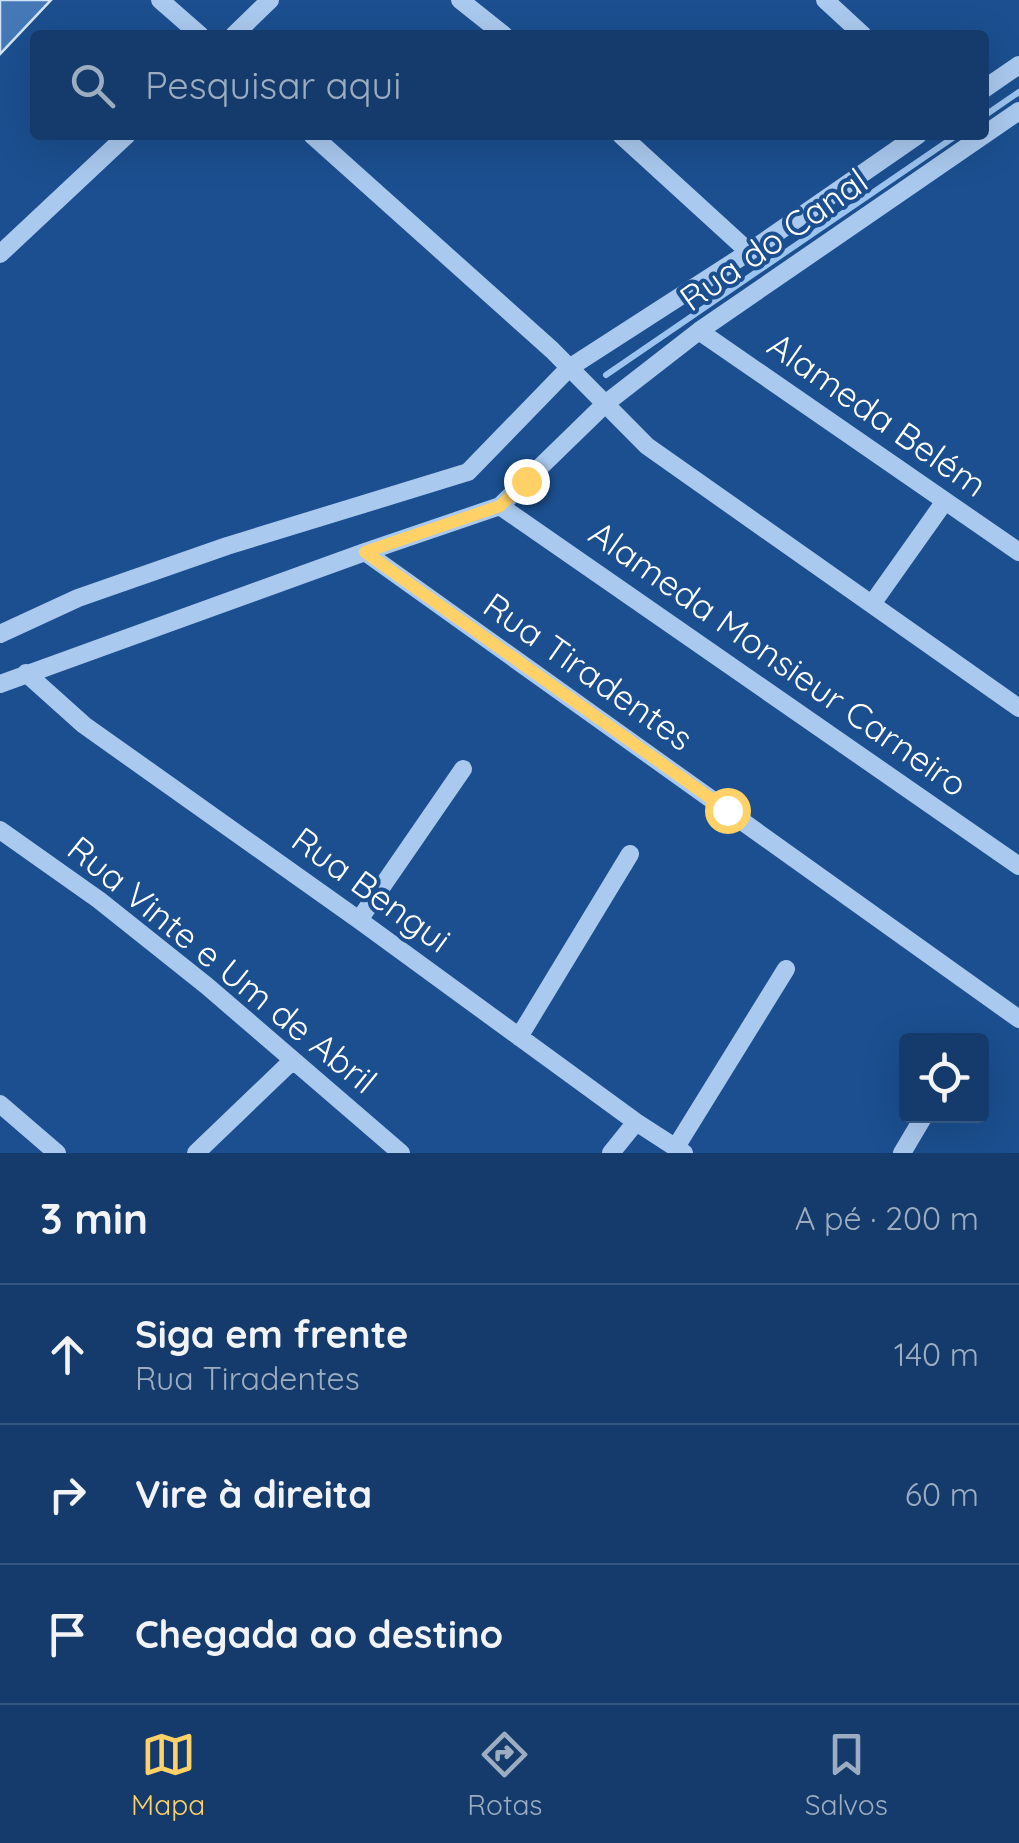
<!DOCTYPE html>
<html lang="pt">
<meta charset="utf-8">
<style>
body{margin:0;font-family:Quicksand,sans-serif;background:#1d4271;color:#f1f3f6}
.controls{position:absolute;right:30px;bottom:30px;display:grid;overflow:hidden;border-radius:10px;box-shadow:0 10px 40px #0002}
.controls button{width:90px;height:90px;display:grid;place-items:center;padding:0;border:0;border-bottom:2px solid #33557e;background:#143b6b;color:#f1f3f6;font:50px sans-serif}
.stop{position:absolute;width:30px;height:30px;margin:-22px;border:8px solid #ffd166;border-radius:50%;background:#fff}
.stop.end{background:#ffd166;border-color:#fff;box-shadow:0 2px 10px #0008}
.list{margin:0;padding:0;list-style:none}
h2{display:flex;justify-content:space-between;align-items:center;height:130px;margin:0;padding:0 40px;font-size:42px}
h2 small{font-size:32px;font-weight:400;color:#9dadc1}
.list li{display:grid;grid-template-columns:65px 1fr auto;gap:30px;align-items:center;box-sizing:border-box;height:140px;padding:0 40px;border-top:2px solid #33557e}
.list b{display:block;font-size:38px;white-space:nowrap}
.list p{margin:0;font-size:32px;white-space:nowrap;color:#9dadc1}
.list em{font-size:32px;font-style:normal;color:#9dadc1}
.icon{flex:none;width:55px;height:55px;fill:none;stroke:currentColor;stroke-width:2;stroke-linecap:round;stroke-linejoin:round}
.map{position:relative;flex:none;width:1019px;height:1153px;overflow:hidden}
.search{position:absolute;background:#143b6b;box-shadow:0 10px 40px #0002;left:30px;right:30px;top:30px;height:110px;display:flex;align-items:center;gap:25px;box-sizing:border-box;padding:0 35px;border-radius:10px;color:#9dadc1;font-size:38px}
.sheet{height:550px;background:#143b6b}
nav{display:flex;justify-content:space-around;align-items:center;box-sizing:border-box;height:140px;border-top:2px solid #33557e;background:#143b6b;font-size:28px;color:#9dadc1}
nav a{display:grid;justify-items:center;gap:5px}
nav .on{color:#ffd166}
.map>svg:first-child{display:block}
.lines{fill:none;stroke-linecap:round;stroke-linejoin:round}
.stream{stroke:#9cc4f0;stroke-width:6}
.building{fill:#4478b7;stroke:#cfe3fa;stroke-width:2.5;filter:url(#shadow)}
.minor{stroke:#a9c9ee;stroke-width:18}
.route{stroke:#ffd166;stroke-width:12}
.labels{text-anchor:middle;stroke-width:8;stroke-linejoin:round;paint-order:stroke}
.street-label{font-size:35px;fill:#fff;stroke:#1b4f8f}
</style>
<div class="map">
<svg width="1019" height="1153" viewBox="0 0 1019 1153">
<defs>
<filter id="shadow"><feDropShadow dx="8" dy="-8" stdDeviation="0" flood-color="#0009"/></filter>
</defs>
<rect width="100%" height="100%" fill="#1b4f8f"/>
<g class="lines">
<path class="stream" d="M984 116 1019 92
M606 375 957 135"/>
</g>
<path class="building" d="M0 0H51L0 54Z"/>
<g class="lines">
<path class="minor" d="M160 0 200 35
M460 0 504 35
M825 0 863 35
M234 35 270 0
M984 89 1019 65
M312 135 552 350 647 446 1019 708
M621 135 749 252
M0 254 127 135
M699 331 1019 552
M500 506 1019 866
M365 552 1019 1019
M872 604 945 501
M0 634 78 598 227 546 468 472 569 368 749 252 918 135
M26 673 84 725 359 920 636 1122 684 1153
M0 684 365 552 500 506 605 404 699 331 1019 111
M0 830 99 900 207 986 401 1153
M359 920 463 769
M519 1037 630 854
M0 1104 57 1153
M676 1147 786 969
M196 1153 293 1060
M611 1153 636 1122
M902 1153 924 1116"/>
</g>
<g class="lines">
<path class="route" d="M526 481 500 506 365 552 727 810"/>
</g>
<g class="labels">
<g class="street-label">
<text transform="translate(774 240) rotate(-35)" y="12">Rua do Canal</text>
<text transform="translate(877 415) rotate(35)" y="12">Alameda Belém</text>
<text transform="translate(778 659) rotate(35)" y="12">Alameda Monsieur Carneiro</text>
<text transform="translate(588 672) rotate(35)" y="12">Rua Tiradentes</text>
<text transform="translate(371 890) rotate(36)" y="12">Rua Bengui</text>
<text transform="translate(222 965) rotate(39)" y="12">Rua Vinte e Um de Abril</text>
</g>
</g>
</svg>
<div class="controls">
<button><svg class="icon" aria-label="locate" viewBox="0 0 24 24"><circle cx="12" cy="12" r="6"/><path d="M12 2v4M12 18v4M2 12h4M18 12h4"/></svg></button>
</div>
<div class="stop" style="left:727px;top:810px"></div>
<div class="stop end" style="left:526px;top:481px"></div>
<div class="search"><svg class="icon" aria-label="search" viewBox="0 0 24 24"><circle cx="10" cy="10" r="6"/><path d="M15 15l6 6"/></svg>Pesquisar aqui</div>
</div>
<section class="sheet">
<h2>3 min<small>A pé · 200 m</small></h2>
<ul class="list">
<li><svg class="icon" aria-label="ahead" viewBox="0 0 24 24"><path d="M12 20V5M6 11l6-6 6 6"/></svg><div><b>Siga em frente</b><p>Rua Tiradentes</p></div><em>140 m</em></li>
<li><svg class="icon" aria-label="right" viewBox="0 0 24 24"><path d="M7 20v-9h11M14 6l5 5-5 5"/></svg><div><b>Vire à direita</b></div><em>60 m</em></li>
<li><svg class="icon" aria-label="arrive" viewBox="0 0 24 24"><path d="M6 21V4h12l-3 4 3 4H6"/></svg><div><b>Chegada ao destino</b></div></li>
</ul>
</section>
<nav>
<a class="on"><svg class="icon" aria-label="map" viewBox="0 0 24 24"><path d="M3 6l6-2 6 2 6-2v14l-6 2-6-2-6 2zM9 4v14M15 6v14"/></svg>Mapa</a>
<a><svg class="icon" aria-label="directions" viewBox="0 0 24 24"><path d="M12 3l9 9-9 9-9-9zM9 14v-3h6M13 9l2 2-2 2"/></svg>Rotas</a>
<a><svg class="icon" aria-label="saved" viewBox="0 0 24 24"><path d="M7 4h10v16l-5-4-5 4z"/></svg>Salvos</a>
</nav>
